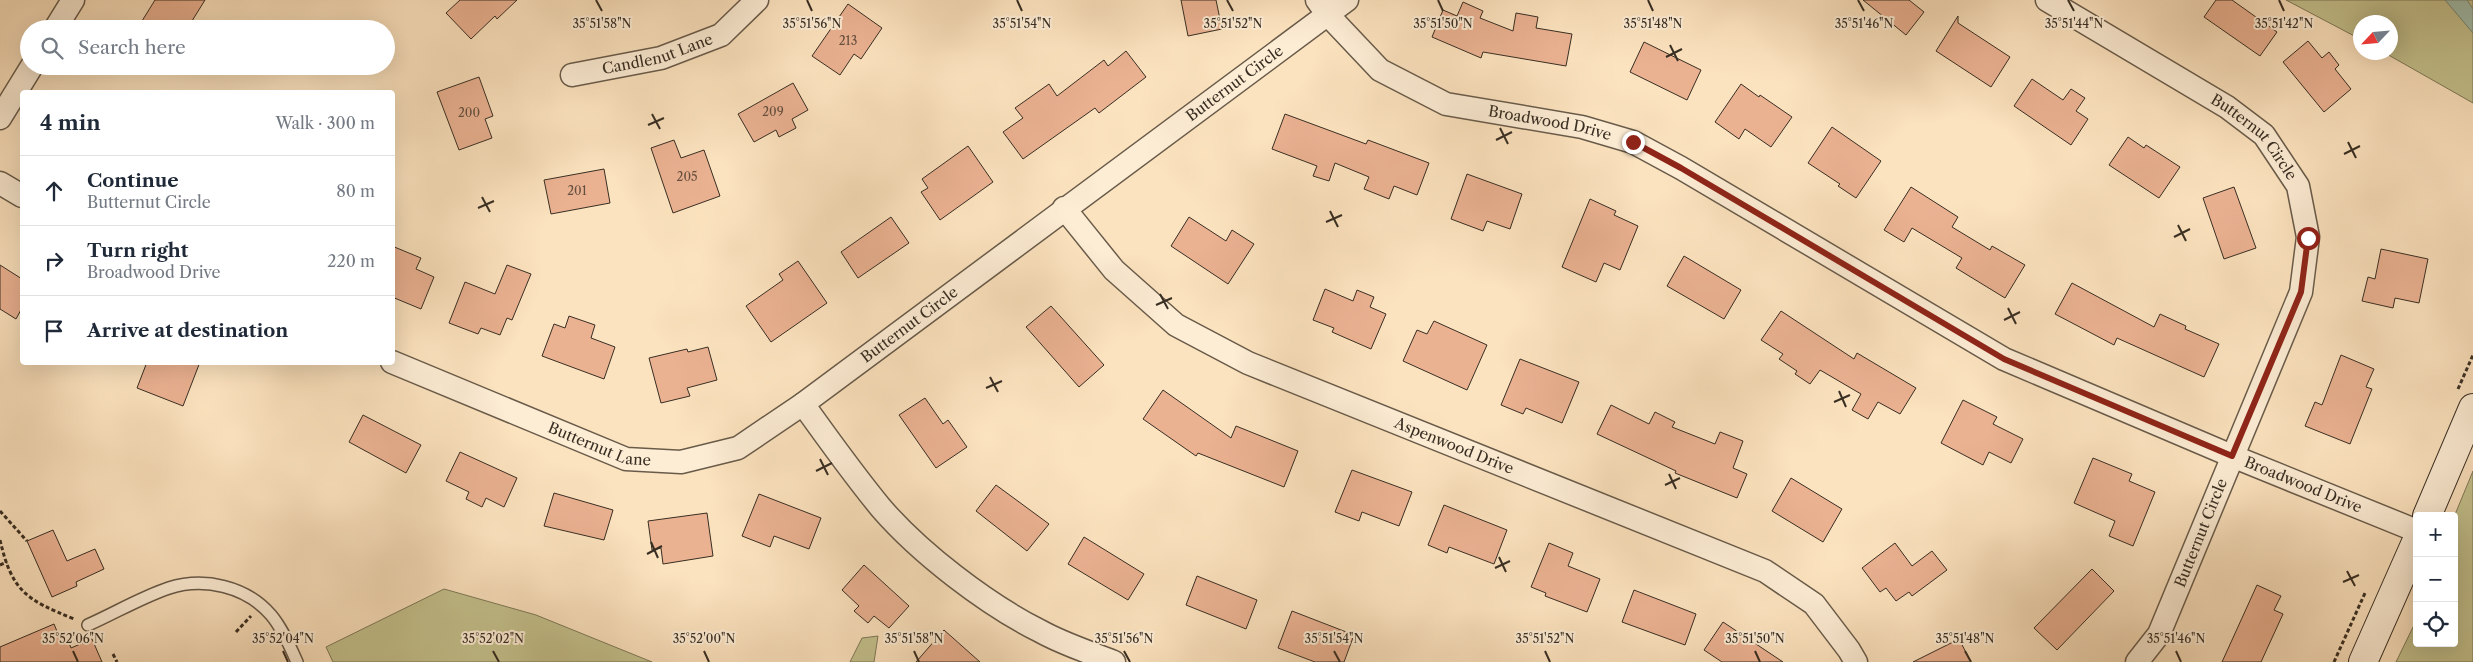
<!DOCTYPE html>
<meta charset="utf-8">
<style>
body{margin:0;font-family:"Libre Caslon Text",serif;background:#f6f6f7;color:#1f2937}
.controls{position:absolute;right:15px;bottom:15px;display:grid;overflow:hidden;border-radius:5px;box-shadow:0 5px 20px #0002}
.controls button{width:45px;height:45px;display:grid;place-items:center;padding:0;border:0;border-bottom:1px solid #e0e1e3;background:#fff;color:#1f2937;font:25px sans-serif}
.compass{position:absolute;left:2353px;top:15px;width:45px;height:45px;border-radius:50%;background:#fff;box-shadow:0 5px 20px #0002;rotate:244deg}
.stop{position:absolute;width:15px;height:15px;margin:-11px;border:4px solid #8f2418;border-radius:50%;background:#fff}
.stop.end{background:#8f2418;border-color:#fff;box-shadow:0 1px 5px #0008}
.list{margin:0;padding:0;list-style:none}
h2{display:flex;justify-content:space-between;align-items:center;height:65px;margin:0;padding:0 20px;font-size:21px}
h2 small{font-size:16px;font-weight:400;color:#747a83}
.list li{display:grid;grid-template-columns:32px 1fr auto;gap:15px;align-items:center;box-sizing:border-box;height:70px;padding:0 20px;border-top:1px solid #e0e1e3}
.list b{display:block;font-size:19px;white-space:nowrap}
.list p{margin:0;font-size:16px;white-space:nowrap;color:#747a83}
.list em{font-size:16px;font-style:normal;color:#747a83}
.icon{flex:none;width:28px;height:28px;fill:none;stroke:currentColor;stroke-width:2;stroke-linecap:round;stroke-linejoin:round}
.map{position:relative;flex:none;width:2473px;height:662px;overflow:hidden}
.search{position:absolute;background:#fff;box-shadow:0 5px 20px #0002;left:20px;top:20px;width:375px;height:55px;display:flex;align-items:center;gap:12px;box-sizing:border-box;padding:0 18px;border-radius:28px;color:#747a83;font-size:19px}
.panel{position:absolute;background:#fff;box-shadow:0 5px 20px #0002;left:20px;top:90px;width:375px;height:275px;border-radius:5px}
.map>svg:first-child{display:block}
.green{fill:#c4c28e;stroke:#7e7858}
.water{fill:#a0bfad;stroke:#768576}
.building{fill:#ebb292;stroke:#382e23}
.lines{fill:none;stroke-linecap:round;stroke-linejoin:round}
.lane-casing{stroke:#695b4a;stroke-width:14}
.street-casing{stroke:#695b4a;stroke-width:25}
.secondary-casing{stroke:#382e23;stroke-width:30}
.path{stroke:#382e23;stroke-width:3;stroke-dasharray:4 2.5;stroke-linecap:butt}
.lane{stroke:#fdedd5;stroke-width:11}
.street{stroke:#fdedd5;stroke-width:22}
.secondary{stroke:#fdedd5;stroke-width:28}
.route{stroke:#8f2418;stroke-width:6}
.ticks{fill:none;stroke:#382e23;stroke-width:2}
.labels{text-anchor:middle;stroke-width:4;stroke-linejoin:round;paint-order:stroke}
.number-label{font-size:12px;fill:#654f3f}
.street-label{font-size:15px;fill:#382e23;stroke:#fdedd5}
.ticks-label{font-size:12px;text-anchor:middle;fill:#382e23;stroke:#fdedd5;stroke-width:4;stroke-linejoin:round;paint-order:stroke}
</style>
<div class="map">
<svg width="2473" height="662" viewBox="0 0 2473 662">
<rect width="100%" height="100%" fill="#fce3bf"/>
<filter id="stains"><feTurbulence type="fractalNoise" baseFrequency=".004" numOctaves="4"/><feColorMatrix values="0 0 0 0 .2 0 0 0 0 .09 0 0 0 0 .02 0 0 0 .5 -.17"/></filter>
<radialGradient id="worn" r=".72"><stop offset=".6" stop-color="#630" stop-opacity="0"/><stop offset="1" stop-color="#630" stop-opacity=".3"/></radialGradient>
<path class="green" d="M2286 0H2473V103L2385 53 2390 52V22H2360V39Z
M2473 471V662H2396L2417 619V643H2454V517Z
M444 589 536 615 652 662H333L326 647Z
M878 636 874 662H850L862 638Z"/>
<path class="water" d="M2445 0H2467L2473 9V33Z"/>
<path class="building" d="M155 0H205L187 29H137Z
M460 0H517L497 19 495 16 471 39 446 13Z
M1181 0H1216L1222 29 1188 36Z
M1863 0H1909L1924 12 1906 35Z
M2216 0H2232L2277 32 2260 56 2204 17Z
M1463 2 1483 11 1480 18 1513 31 1516 13 1538 17 1536 28 1572 34 1566 66 1483 52 1481 58 1432 37 1443 10 1457 16Z
M848 4 882 28 861 59 854 54 840 75 812 56Z
M1958 16V23L2010 57 1991 87 1936 51Z
M2308 41 2322 58 2329 52 2339 65 2335 69 2351 89 2324 112 2283 62Z
M1644 42 1701 70 1687 100 1630 72Z
M1126 51 1146 77 1099 113 1095 108 1023 159 1003 132 1023 118 1015 108 1049 84 1057 96 1104 60 1108 66Z
M479 77 493 116 485 119 492 138 459 150 437 92Z
M2032 79 2063 100 2071 89 2085 98 2076 111 2088 119 2071 145 2014 106Z
M793 83 808 110 792 119 796 128 779 137 776 130 754 142 738 114Z
M1741 84 1759 97 1760 95 1792 117 1771 147 1745 129 1739 139 1715 122Z
M1285 114 1366 144 1368 140 1429 163 1417 195 1394 186 1389 199 1364 189 1369 177 1335 163 1329 181 1313 176 1317 166 1272 149Z
M1832 127 1881 161 1856 198 1838 186 1840 184 1808 163Z
M2128 137 2144 148 2146 145 2180 167 2159 198 2109 165Z
M674 140 681 158 704 150 720 196 673 213 651 148Z
M968 146 993 182 940 220 921 192 928 188 922 179Z
M604 169 610 203 551 214 544 180Z
M1467 174 1522 194 1510 229 1487 221 1483 231 1451 219Z
M1911 187 1958 217 1952 227 1990 250 1992 246 2025 265 2005 298 1956 268 1962 258 1912 228 1904 242 1884 230Z
M2234 187 2256 248 2224 259 2203 198Z
M1590 199 1616 211 1614 215 1638 226 1620 270 1604 263 1596 282 1562 267Z
M891 217 909 243 858 278 841 252Z
M1189 217 1226 241 1232 230 1254 244 1228 284 1171 246Z
M392 246 421 258 416 269 434 277 421 309 392 297Z
M2381 249 2428 259 2419 303 2395 298 2393 308 2362 301 2368 277 2375 279Z
M1684 256 1741 290 1724 319 1667 286Z
M798 261 827 303 771 342 746 306 783 280 779 274Z
M0 265 22 279V308L16 319 0 309Z
M507 265 531 274 512 320 507 318 500 335 481 328 478 334 449 323 465 282 495 294Z
M2072 283 2154 327 2160 314 2186 326 2185 329 2219 344 2204 377 2117 338 2114 345 2055 314Z
M1325 289 1353 301 1357 290 1374 297 1370 307 1386 314 1371 349 1332 332 1334 328 1313 320Z
M1051 306 1104 365 1079 387 1026 327Z
M1781 311 1854 359 1857 353 1916 388 1900 414 1878 402 1868 419 1852 410 1861 394 1820 370 1810 384 1795 374 1797 371 1779 359 1783 354 1761 340Z
M569 316 595 325 591 338 615 347 604 379 542 356 554 324 565 328Z
M1434 321 1487 345 1467 390 1403 361 1417 330 1427 334Z
M708 347 717 380 687 388 690 396 661 403 649 358 687 349 688 352Z
M2341 355 2374 369 2366 387 2372 389 2350 444 2305 426 2315 402 2322 405Z
M1520 359 1579 382 1562 423 1526 408 1523 414 1501 405Z
M147 362H200L183 406 137 388Z
M1163 390 1231 438 1236 426 1298 451 1284 487 1198 453 1196 456 1143 419Z
M925 398 943 424 948 420 967 447 936 468 899 415Z
M1963 400 1997 417 1993 424 2023 439 2011 463 1989 452 1983 465 1941 443Z
M1611 405 1649 424 1655 412 1675 422 1672 427 1715 444 1720 432 1743 441 1733 468 1747 474 1737 498 1675 473 1676 471 1597 434Z
M363 415 421 445 406 473 349 442Z
M460 452 517 478 504 507 486 498 482 507 466 499 469 492 446 481Z
M2093 458 2132 474 2129 481 2155 492 2133 546 2109 536 2115 521 2074 503Z
M1352 470 1412 492 1399 526 1362 512 1359 521 1335 512Z
M1791 478 1842 509 1823 542 1772 511Z
M996 485 1049 524 1027 551 976 511Z
M554 493 613 510 604 540 544 526Z
M759 494 821 518 809 549 774 536 770 547 742 536Z
M1444 505 1507 530 1494 564 1449 547 1447 553 1428 545Z
M707 513 713 556 663 564 661 548 652 550 648 521Z
M53 530 67 561 95 549 104 569 76 582 77 586 52 597 27 541Z
M1084 537 1144 574 1128 600 1068 564Z
M1549 543 1573 553 1568 566 1600 579 1587 612 1545 596 1546 593 1531 587Z
M1895 543 1912 566 1932 551 1947 570 1912 596 1909 592 1896 601 1886 588 1880 592 1862 568Z
M864 565 909 606 889 628 874 616 868 623 854 611 859 606 842 590Z
M2092 569 2114 591 2057 650 2034 628Z
M1197 576 1257 600 1246 629 1186 605Z
M2257 585 2281 596 2274 610 2283 614 2261 662H2222Z
M1634 590 1696 614 1685 645 1622 622Z
M1292 611 1354 635 1344 662H1315L1278 648Z
M1723 622 1783 662H1722L1704 650Z
M54 624 61 641 68 640 71 648 92 639 102 662H0V647Z
M944 630 980 662H916Z
M1959 639 1971 662H1913Z"/>
<g class="lines">
<defs>
<path id="lane" d="M88 625C115 613 142 597 169 588 204 577 246 586 271 615 282 628 290 646 297 662"/>
<g id="street">
<path id="s1" d="M1317 0 1328 15 1380 70 1446 104 1582 127 1633 142 1681 168 2004 359 2232 456 2417 531"/>
<path id="s2" d="M2047 0 2227 107 2264 135 2298 186 2308 237 2301 292 2159 634 2137 662"/>
<path d="M55 29 73 0"/>
<path id="s3" d="M572 75 661 58 721 35 757 0"/>
<path d="M0 118 32 66"/>
<path d="M0 183 22 196"/>
<path id="s4" d="M1064 208 1114 270 1176 325 1248 363 1765 571 1814 604 1849 650 1856 662"/>
<path id="s5" d="M392 362 626 459 681 462 738 448 803 404"/>
<path id="s6" d="M1114 662C1089 652 1063 644 1040 631 986 604 920 553 881 508 853 474 828 439 803 404L1347 0"/>
</g>
<path id="secondary" d="M2427 516 2473 408
M2363 662 2417 540"/>
</defs>
<use href="#lane" class="lane-casing"/>
<use href="#street" class="street-casing"/>
<use href="#secondary" class="secondary-casing"/>
<path class="path" d="M2458 389 2473 355
M0 511 27 541
M0 540C12 592 27 600 74 619
M0 565 7 562
M236 632 251 616
M113 654 117 662
M2334 662 2365 593"/>
<use href="#lane" class="lane"/>
<use href="#street" class="street"/>
<use href="#secondary" class="secondary"/>
</g>
<g class="lines">
<path class="route" d="M1633 142 1681 168 2004 359 2232 456 2301 292 2308 238"/>
</g>
<path class="ticks" d="M596 0 602 11M807 0 812 11M1017 0 1022 11M1227 0 1233 11M1438 0 1443 11M1648 0 1653 11M1858 0 1864 11M2068 0 2074 11M2279 0 2284 11M1670 45 1678 61M1666 57 1682 49M652 114 660 129M648 125 664 118M1500 128 1508 144M1496 140 1512 132M2348 142 2356 158M2344 154 2360 146M482 197 490 212M478 208 494 201M1330 211 1338 227M1326 222 1342 215M2178 225 2186 241M2174 237 2190 229M1160 294 1168 309M1156 305 1172 298M2008 308 2016 324M2004 320 2020 312M990 377 998 392M986 388 1002 381M1839 391 1846 407M1834 402 1850 395M820 459 828 475M816 471 832 463M1669 474 1676 489M1665 485 1680 478M651 542 658 558M647 554 662 546M1499 557 1506 572M1495 568 1510 561M2347 571 2355 586M2343 582 2359 575M73 651 78 662M283 651 288 662M493 651 499 662M704 651 709 662M914 651 919 662M1124 651 1130 662M1334 651 1340 662M1545 651 1550 662M1755 651 1760 662M1965 651 1971 662M2176 651 2181 662"/>
<g class="labels">
<g class="number-label">
<text x="848" y="45">213</text>
<text x="773" y="116">209</text>
<text x="469" y="117">200</text>
<text x="687" y="181">205</text>
<text x="577" y="195">201</text>
</g>
<g class="street-label">
<text dy="5" stroke="none"><textPath href="#s3" startOffset="88">Candlenut Lane</textPath></text>
<text dy="5" stroke="none"><textPath href="#s6" startOffset="950">Butternut Circle</textPath></text>
<text dy="5" stroke="none"><textPath href="#s1" startOffset="274">Broadwood Drive</textPath></text>
<text dy="5" stroke="none"><textPath href="#s2" startOffset="250">Butternut Circle</textPath></text>
<text dy="5" stroke="none"><textPath href="#s6" startOffset="545">Butternut Circle</textPath></text>
<text dy="5" stroke="none"><textPath href="#s5" startOffset="224">Butternut Lane</textPath></text>
<text dy="5" stroke="none"><textPath href="#s4" startOffset="466">Aspenwood Drive</textPath></text>
<text dy="5" stroke="none"><textPath href="#s1" startOffset="1114">Broadwood Drive</textPath></text>
<text transform="translate(2201 533) rotate(-68)" y="5">Butternut Circle</text>
</g>
</g>
<g class="ticks-label">
<text x="812" y="28">35°51'56"N</text>
<text x="1233" y="28">35°51'52"N</text>
<text x="1443" y="28">35°51'50"N</text>
<text x="1653" y="28">35°51'48"N</text>
<text x="2074" y="28">35°51'44"N</text>
<text x="602" y="28">35°51'58"N</text>
<text x="1022" y="28">35°51'54"N</text>
<text x="1864" y="28">35°51'46"N</text>
<text x="2284" y="28">35°51'42"N</text>
<text x="73" y="643">35°52'06"N</text>
<text x="283" y="643">35°52'04"N</text>
<text x="493" y="643">35°52'02"N</text>
<text x="704" y="643">35°52'00"N</text>
<text x="914" y="643">35°51'58"N</text>
<text x="1124" y="643">35°51'56"N</text>
<text x="1334" y="643">35°51'54"N</text>
<text x="1545" y="643">35°51'52"N</text>
<text x="1755" y="643">35°51'50"N</text>
<text x="1965" y="643">35°51'48"N</text>
<text x="2176" y="643">35°51'46"N</text>
</g>
<rect width="100%" height="100%" filter="url(#stains)"/>
<rect width="100%" height="100%" fill="url(#worn)"/>
</svg>
<div class="controls">
<button>+</button>
<button>−</button>
<button><svg class="icon" aria-label="locate" viewBox="0 0 24 24"><circle cx="12" cy="12" r="6"/><path d="M12 2v4M12 18v4M2 12h4M18 12h4"/></svg></button>
</div>
<svg class="compass" viewBox="-18 -18 36 36"><path d="M0-13l5 13h-10z" fill="#e53935"/><path d="M0 13l5-13h-10z" fill="#747a83"/></svg>
<div class="stop" style="left:2308px;top:238px"></div>
<div class="stop end" style="left:1633px;top:142px"></div>
<div class="search"><svg class="icon" aria-label="search" viewBox="0 0 24 24"><circle cx="10" cy="10" r="6"/><path d="M15 15l6 6"/></svg>Search here</div>
<section class="panel">
<h2>4 min<small>Walk · 300 m</small></h2>
<ul class="list">
<li><svg class="icon" aria-label="ahead" viewBox="0 0 24 24"><path d="M12 20V5M6 11l6-6 6 6"/></svg><div><b>Continue</b><p>Butternut Circle</p></div><em>80 m</em></li>
<li><svg class="icon" aria-label="right" viewBox="0 0 24 24"><path d="M7 20v-9h11M14 6l5 5-5 5"/></svg><div><b>Turn right</b><p>Broadwood Drive</p></div><em>220 m</em></li>
<li><svg class="icon" aria-label="arrive" viewBox="0 0 24 24"><path d="M6 21V4h12l-3 4 3 4H6"/></svg><div><b>Arrive at destination</b></div></li>
</ul>
</section>
</div>
